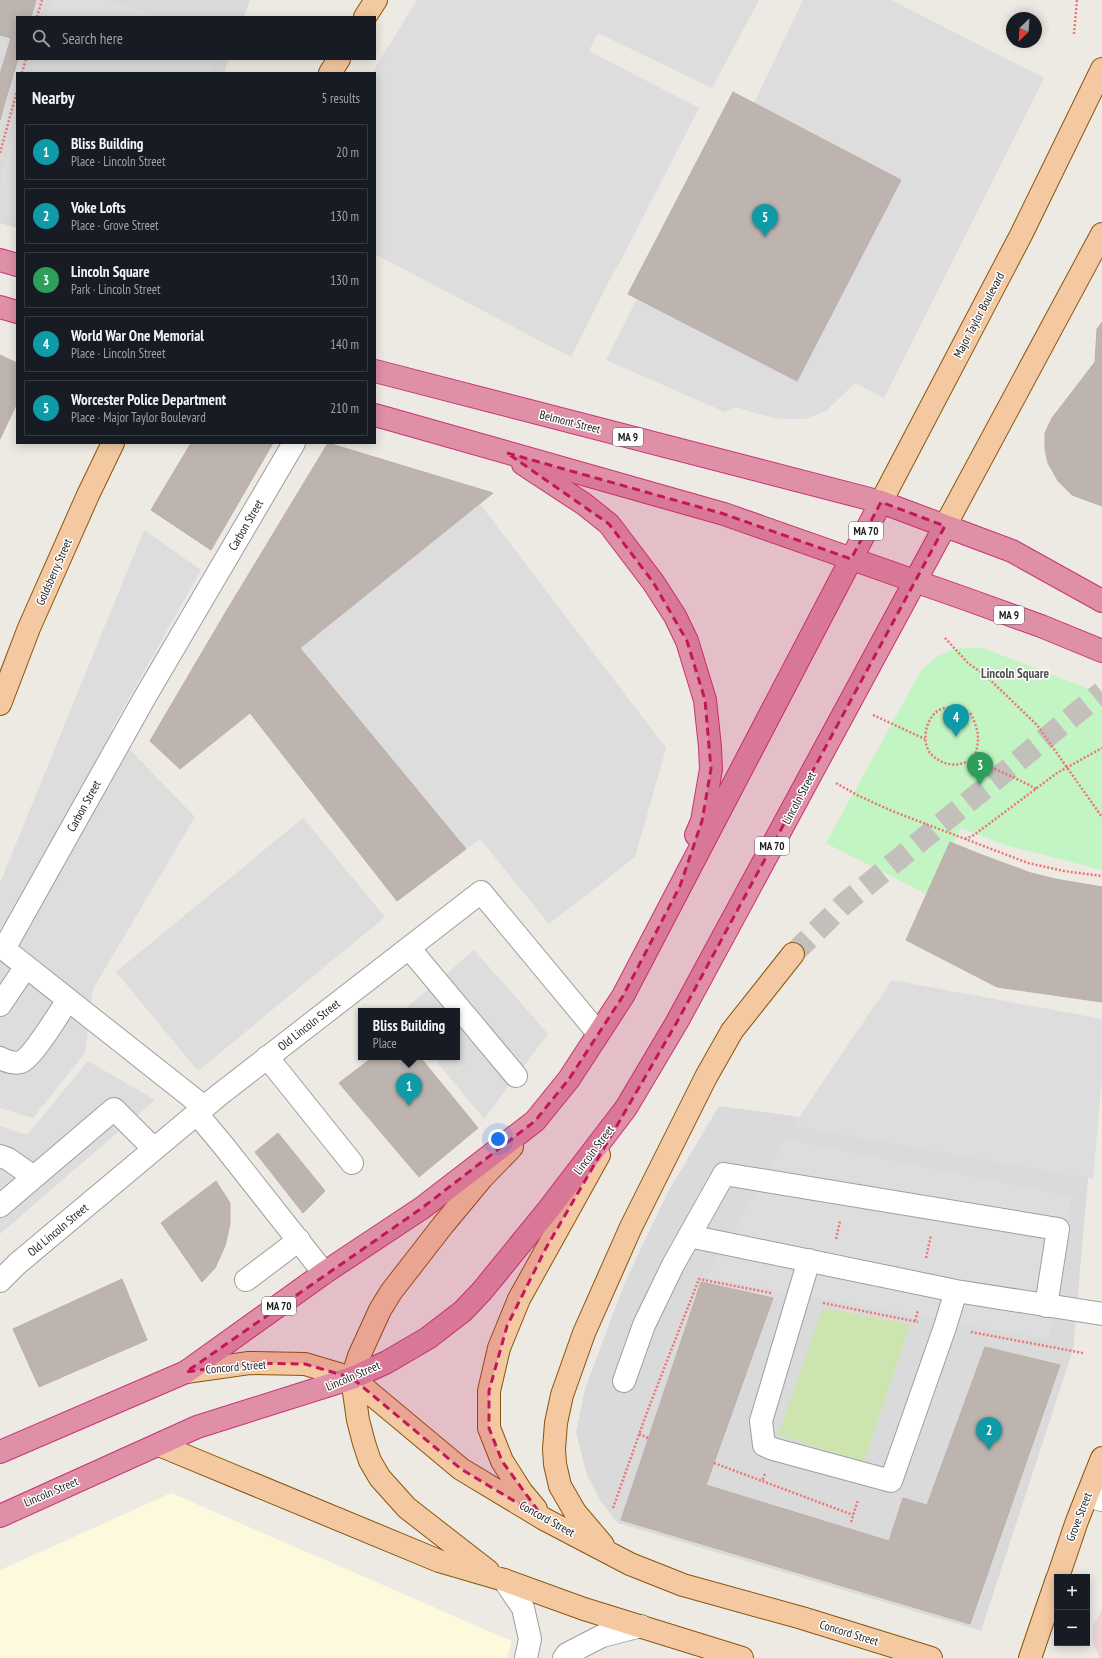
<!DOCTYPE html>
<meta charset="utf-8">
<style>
body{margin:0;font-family:"PT Sans Narrow",sans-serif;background:#20242c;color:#f1f3f6}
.controls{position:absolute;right:12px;bottom:12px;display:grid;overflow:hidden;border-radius:0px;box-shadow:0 2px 10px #0003}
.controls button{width:36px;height:36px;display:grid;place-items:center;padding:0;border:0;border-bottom:1px solid #363941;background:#171b24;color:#f1f3f6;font:20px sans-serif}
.compass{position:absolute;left:1006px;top:12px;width:36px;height:36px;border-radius:50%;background:#171b24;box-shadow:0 2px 10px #0003;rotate:205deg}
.you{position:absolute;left:498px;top:1139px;width:14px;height:14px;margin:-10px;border:3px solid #fff;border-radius:50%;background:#1a73e8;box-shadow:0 0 0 6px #1a73e833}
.badge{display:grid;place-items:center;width:26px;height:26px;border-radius:50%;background:#d88d95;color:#fff;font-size:13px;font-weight:700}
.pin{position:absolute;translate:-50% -33px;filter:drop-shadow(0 1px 2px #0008)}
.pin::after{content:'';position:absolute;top:21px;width:14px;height:12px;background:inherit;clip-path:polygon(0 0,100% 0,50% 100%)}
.popup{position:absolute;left:358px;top:1008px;width:102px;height:52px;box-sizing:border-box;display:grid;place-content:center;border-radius:0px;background:#171b24;filter:drop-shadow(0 1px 3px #0005);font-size:13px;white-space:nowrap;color:#9ea1a6}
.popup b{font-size:15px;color:#f1f3f6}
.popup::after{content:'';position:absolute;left:50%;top:100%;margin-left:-8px;border:8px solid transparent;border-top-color:#171b24}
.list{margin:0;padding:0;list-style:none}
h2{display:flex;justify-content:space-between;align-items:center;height:52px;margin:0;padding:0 16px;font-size:17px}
h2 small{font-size:13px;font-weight:400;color:#9ea1a6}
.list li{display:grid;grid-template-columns:26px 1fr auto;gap:12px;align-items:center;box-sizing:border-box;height:56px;margin:0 8px 8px;padding:0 8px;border:1px solid #363941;border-radius:0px}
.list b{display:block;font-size:15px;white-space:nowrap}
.list p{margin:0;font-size:13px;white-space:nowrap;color:#9ea1a6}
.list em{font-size:13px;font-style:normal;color:#9ea1a6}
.icon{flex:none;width:22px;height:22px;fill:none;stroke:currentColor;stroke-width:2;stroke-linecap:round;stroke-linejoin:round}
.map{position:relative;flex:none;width:1102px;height:1658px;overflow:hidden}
.search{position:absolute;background:#171b24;box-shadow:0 2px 10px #0003;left:16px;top:16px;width:360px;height:44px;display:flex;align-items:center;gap:10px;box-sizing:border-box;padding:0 14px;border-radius:0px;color:#9ea1a6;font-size:15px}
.panel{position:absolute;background:#171b24;box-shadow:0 2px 10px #0003;left:16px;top:72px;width:360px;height:372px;border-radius:0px}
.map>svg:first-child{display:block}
.residential{fill:#dbdada}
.commercial{fill:#edd3d5}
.education{fill:#fcf9dd}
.grass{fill:#cce4ad}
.park{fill:#c3f4c3}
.parking{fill:#ddd}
.building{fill:#bdb4b0;stroke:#bdafa7}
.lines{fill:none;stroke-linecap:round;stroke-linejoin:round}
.major-tunnel{stroke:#c3c0bb;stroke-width:22;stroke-dasharray:22 11;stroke-linecap:butt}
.minor-casing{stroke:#9e9e9e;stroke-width:24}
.major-casing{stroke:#89550c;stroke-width:24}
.highway-casing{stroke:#c93273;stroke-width:24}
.path{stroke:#ee7573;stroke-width:2.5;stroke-dasharray:2 2;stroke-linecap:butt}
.minor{stroke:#fff;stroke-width:22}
.major{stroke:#f4c9a1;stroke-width:22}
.highway{stroke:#df90a6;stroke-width:22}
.marked{fill:#c2185b;fill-opacity:0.2;stroke:#c2185b;stroke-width:3;stroke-dasharray:8 5;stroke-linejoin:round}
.labels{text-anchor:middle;stroke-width:3;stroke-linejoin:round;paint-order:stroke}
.shield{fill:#fff;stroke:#616161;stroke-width:1}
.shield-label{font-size:11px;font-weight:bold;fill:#1d1d1d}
.street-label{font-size:12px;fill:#1d1d1d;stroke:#fff}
.neighbourhood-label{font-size:13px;font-weight:bold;fill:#505050;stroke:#fff}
</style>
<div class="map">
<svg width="1102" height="1658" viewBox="0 0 1102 1658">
<rect width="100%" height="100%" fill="#ede9e3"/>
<path class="residential" d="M0 0H250L244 17H17V59H229L224 73H17V228L0 223Z
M719 1106 793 1116 1089 1168 1073 1350 981 1631 618 1523 601 1502 587 1475 576 1432 585 1389 625 1282 668 1192Z"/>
<path class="commercial" d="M1102 1610V1658H1100L1093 1643V1626Z"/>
<path class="education" d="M171 1493 512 1641 507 1658H0V1570Z"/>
<path class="grass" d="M823 1308 910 1325 864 1462 778 1435Z"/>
<path class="park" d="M957 648H983L1094 691 1102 702V870L1005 845 961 828 926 894 826 843 922 669 939 655Z"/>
<path class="parking" d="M51 0H104L163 17H46Z
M417 0H759L712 88 598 33 589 51 699 108 619 264 611 277 571 357 375 254V73H372Z
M803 0H891L1044 78 884 398 855 383 826 411 805 419H781L754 413 736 407 725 412 606 360 637 299 797 381 901 180 754 103Z
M35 59H215L211 73H31Z
M17 121V219L0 214V181Z
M480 504 666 748 635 857 549 924 480 839 466 849 300 648Z
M144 530 201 570 111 730 195 817 93 989 85 1053 33 1118 0 1108V883Z
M303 818 385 917 198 1071 116 972Z
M474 950 548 1034 484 1119 433 1057H457V1011H403Z
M892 980 1102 1019V1078L1093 1179 793 1126Z
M88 1061 155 1100 0 1234V1126L27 1135Z
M786 1139 1071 1196 1049 1339 707 1278Z"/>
<path class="building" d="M0 0H36L31 17H17L18 59 7 95 0 93V74L11 38 0 35Z
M733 92 901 180 797 381 628 294Z
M0 93 7 95 0 120Z
M1102 322V506L1072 495 1058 481 1048 463 1045 449V433L1052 418 1095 362 1097 329Z
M0 355 17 363V403L0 439Z
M191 443H273L211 550 151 510Z
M328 443 493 493 300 648 224 615Z
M224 615 300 648 466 849 397 901 250 713 180 769 150 741Z
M950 842 982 855 1031 873 1055 879 1102 887V1002L997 987 906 940Z
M373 1057H420L478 1128 419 1177 339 1083Z
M278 1133 325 1191 303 1213 255 1152Z
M216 1181 230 1203V1224L225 1246 215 1268 202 1282 161 1223Z
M122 1279 147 1340 39 1387 13 1329Z
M701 1282 773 1298 706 1485 889 1541 903 1498 927 1505 985 1347 1060 1365 970 1624 621 1520Z"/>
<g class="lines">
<path class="major-tunnel" d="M793 954 845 903 1102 692"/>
<defs>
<path id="minor" d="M409 948 516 1076
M0 1005 25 968
M267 1057 352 1163
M0 1058C6 1061 14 1064 21 1062 33 1057 59 1013 68 1000
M204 1107 4 949 145 697 294 443
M197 1114 223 1145 324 1273
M0 1156 8 1159 34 1177
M0 1206 114 1109 154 1149
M689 1236 956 1291 1102 1314
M809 1260 761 1421 764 1445 773 1449 891 1481 945 1327 956 1291
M246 1280 299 1240
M0 1281 17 1264 219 1095 481 892 598 1033
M624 1381 644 1325 673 1265 724 1174 1058 1229 1046 1306
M1087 1496 1102 1500
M504 1580 523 1608 530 1639 526 1658
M564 1658 567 1654 602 1636 641 1626"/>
<path id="major" d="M365 17 376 0
M330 73 339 59
M881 502 1021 235 1102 69
M945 526 1102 234
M0 704 29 628 88 495 113 443
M186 1372 249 1363 305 1364 352 1378 461 1469 544 1519 630 1564 683 1585 802 1618 931 1658
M159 1445 439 1561 504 1580 584 1609 742 1658
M536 1509 521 1491 502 1461 489 1428V1391L499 1348 519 1299 599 1155
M603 1545 575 1512 560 1486 555 1464 554 1449 556 1423 562 1395 584 1333 631 1227 706 1077 732 1031 793 954
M488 1571 407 1508 380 1478 370 1461 364 1443 358 1420 352 1378 359 1356 380 1310 391 1292 443 1225 482 1178 512 1147
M1058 1577 1077 1521 1102 1458
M1030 1658 1057 1579"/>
<path id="highway" d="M0 260 17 265
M0 307 17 312
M375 371 881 502 1012 551 1102 601
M375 415 724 514 966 599 1041 626 1102 651
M523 464 584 504 609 524 653 582 675 616 687 641 705 700 710 747 711 769 702 821 696 835
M0 1452 186 1372 324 1273 422 1208 535 1121 569 1079 623 996 881 502
M0 1516 197 1427 352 1378 387 1362 428 1338 463 1311 482 1291 548 1210 626 1108 677 1022 945 526"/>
</defs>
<use href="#minor" class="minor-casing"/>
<use href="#major" class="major-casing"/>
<use href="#highway" class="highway-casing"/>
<path class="path" d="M37 17 42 0
M1074 34 1077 0
M22 73 26 59
M0 153 17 91
M945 638 968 663 985 675 1037 725 1102 817
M873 715 925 739
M973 761C980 742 980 733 971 714 963 711 954 707 945 708 927 711 920 740 930 753 938 762 949 766 960 764 964 763 968 761 972 761 979 761 1029 784 1036 789
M836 783 857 795 892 811 1028 863 1064 871 1102 876
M965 839 974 835 1057 773 1102 748
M836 1239 840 1221
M926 1258 931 1235
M823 1303 918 1322
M915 1321 918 1310
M971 1332 1083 1353
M639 1434 648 1438
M714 1463 762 1481
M765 1474 762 1481 853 1515
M613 1508 647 1412 699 1279 771 1293
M851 1522 858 1500"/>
<use href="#minor" class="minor"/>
<use href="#major" class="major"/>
<use href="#highway" class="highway"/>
</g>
<path class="marked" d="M507 453 724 514 851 559 881 502 945 526 677 1022 546 1248 507 1326 489 1391V1428L502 1461 544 1519 461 1469 352 1378 305 1364 249 1363 186 1372 422 1208 535 1121 569 1079 623 996 680 886 702 821 711 769 705 700 687 641 653 582 609 524Z"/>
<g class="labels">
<g class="shield">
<rect x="613" y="428" width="30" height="18" rx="3"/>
<rect x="849" y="522" width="34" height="18" rx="3"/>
<rect x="994" y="606" width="30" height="18" rx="3"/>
<rect x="755" y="837" width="34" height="18" rx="3"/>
<rect x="262" y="1297" width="34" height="18" rx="3"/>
</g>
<g class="shield-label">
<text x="628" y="441">MA 9</text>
<text x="866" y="535">MA 70</text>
<text x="1009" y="619">MA 9</text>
<text x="772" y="850">MA 70</text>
<text x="279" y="1310">MA 70</text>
</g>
<g class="street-label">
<text transform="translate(979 315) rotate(-62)" y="4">Major Taylor Boulevard</text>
<text transform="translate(570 422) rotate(14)" y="4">Belmont Street</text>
<text transform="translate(246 525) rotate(-60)" y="4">Carbon Street</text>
<text transform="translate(54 572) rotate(-66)" y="4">Goldsberry Street</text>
<text transform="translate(799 798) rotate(-62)" y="4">Lincoln Street</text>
<text transform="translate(84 806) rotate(-61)" y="4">Carbon Street</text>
<text transform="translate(309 1025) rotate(-38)" y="4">Old Lincoln Street</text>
<text transform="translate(594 1150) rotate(-53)" y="4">Lincoln Street</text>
<text transform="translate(58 1230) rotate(-40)" y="4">Old Lincoln Street</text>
<text transform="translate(236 1367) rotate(-5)" y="4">Concord Street</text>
<text transform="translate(353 1376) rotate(-23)" y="4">Lincoln Street</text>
<text transform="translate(51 1492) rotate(-23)" y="4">Lincoln Street</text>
<text transform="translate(1079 1517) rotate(-69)" y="4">Grove Street</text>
<text transform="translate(547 1519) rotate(29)" y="4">Concord Street</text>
<text transform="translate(849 1633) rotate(17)" y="4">Concord Street</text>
</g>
<g class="neighbourhood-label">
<text x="1015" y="678">Lincoln Square</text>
</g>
</g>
</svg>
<div class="controls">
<button>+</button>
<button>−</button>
</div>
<svg class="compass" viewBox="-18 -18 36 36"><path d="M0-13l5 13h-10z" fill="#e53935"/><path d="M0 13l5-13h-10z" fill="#9ea1a6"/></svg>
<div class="you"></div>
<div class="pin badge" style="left:409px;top:1106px;background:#0f9aa8">1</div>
<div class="popup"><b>Bliss Building</b>Place</div>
<div class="pin badge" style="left:989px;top:1450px;background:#0f9aa8">2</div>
<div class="pin badge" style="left:980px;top:785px;background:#2e9e5b">3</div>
<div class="pin badge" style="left:956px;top:737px;background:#0f9aa8">4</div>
<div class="pin badge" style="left:765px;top:237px;background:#0f9aa8">5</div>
<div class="search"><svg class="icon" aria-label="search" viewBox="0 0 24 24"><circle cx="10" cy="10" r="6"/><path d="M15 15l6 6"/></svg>Search here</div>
<section class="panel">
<h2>Nearby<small>5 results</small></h2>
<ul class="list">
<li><span class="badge" style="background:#0f9aa8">1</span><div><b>Bliss Building</b><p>Place · Lincoln Street</p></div><em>20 m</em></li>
<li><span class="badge" style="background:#0f9aa8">2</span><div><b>Voke Lofts</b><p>Place · Grove Street</p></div><em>130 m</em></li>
<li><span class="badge" style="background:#2e9e5b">3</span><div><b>Lincoln Square</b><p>Park · Lincoln Street</p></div><em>130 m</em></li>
<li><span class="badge" style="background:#0f9aa8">4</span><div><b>World War One Memorial</b><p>Place · Lincoln Street</p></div><em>140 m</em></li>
<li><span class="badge" style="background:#0f9aa8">5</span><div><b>Worcester Police Department</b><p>Place · Major Taylor Boulevard</p></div><em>210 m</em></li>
</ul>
</section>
</div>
